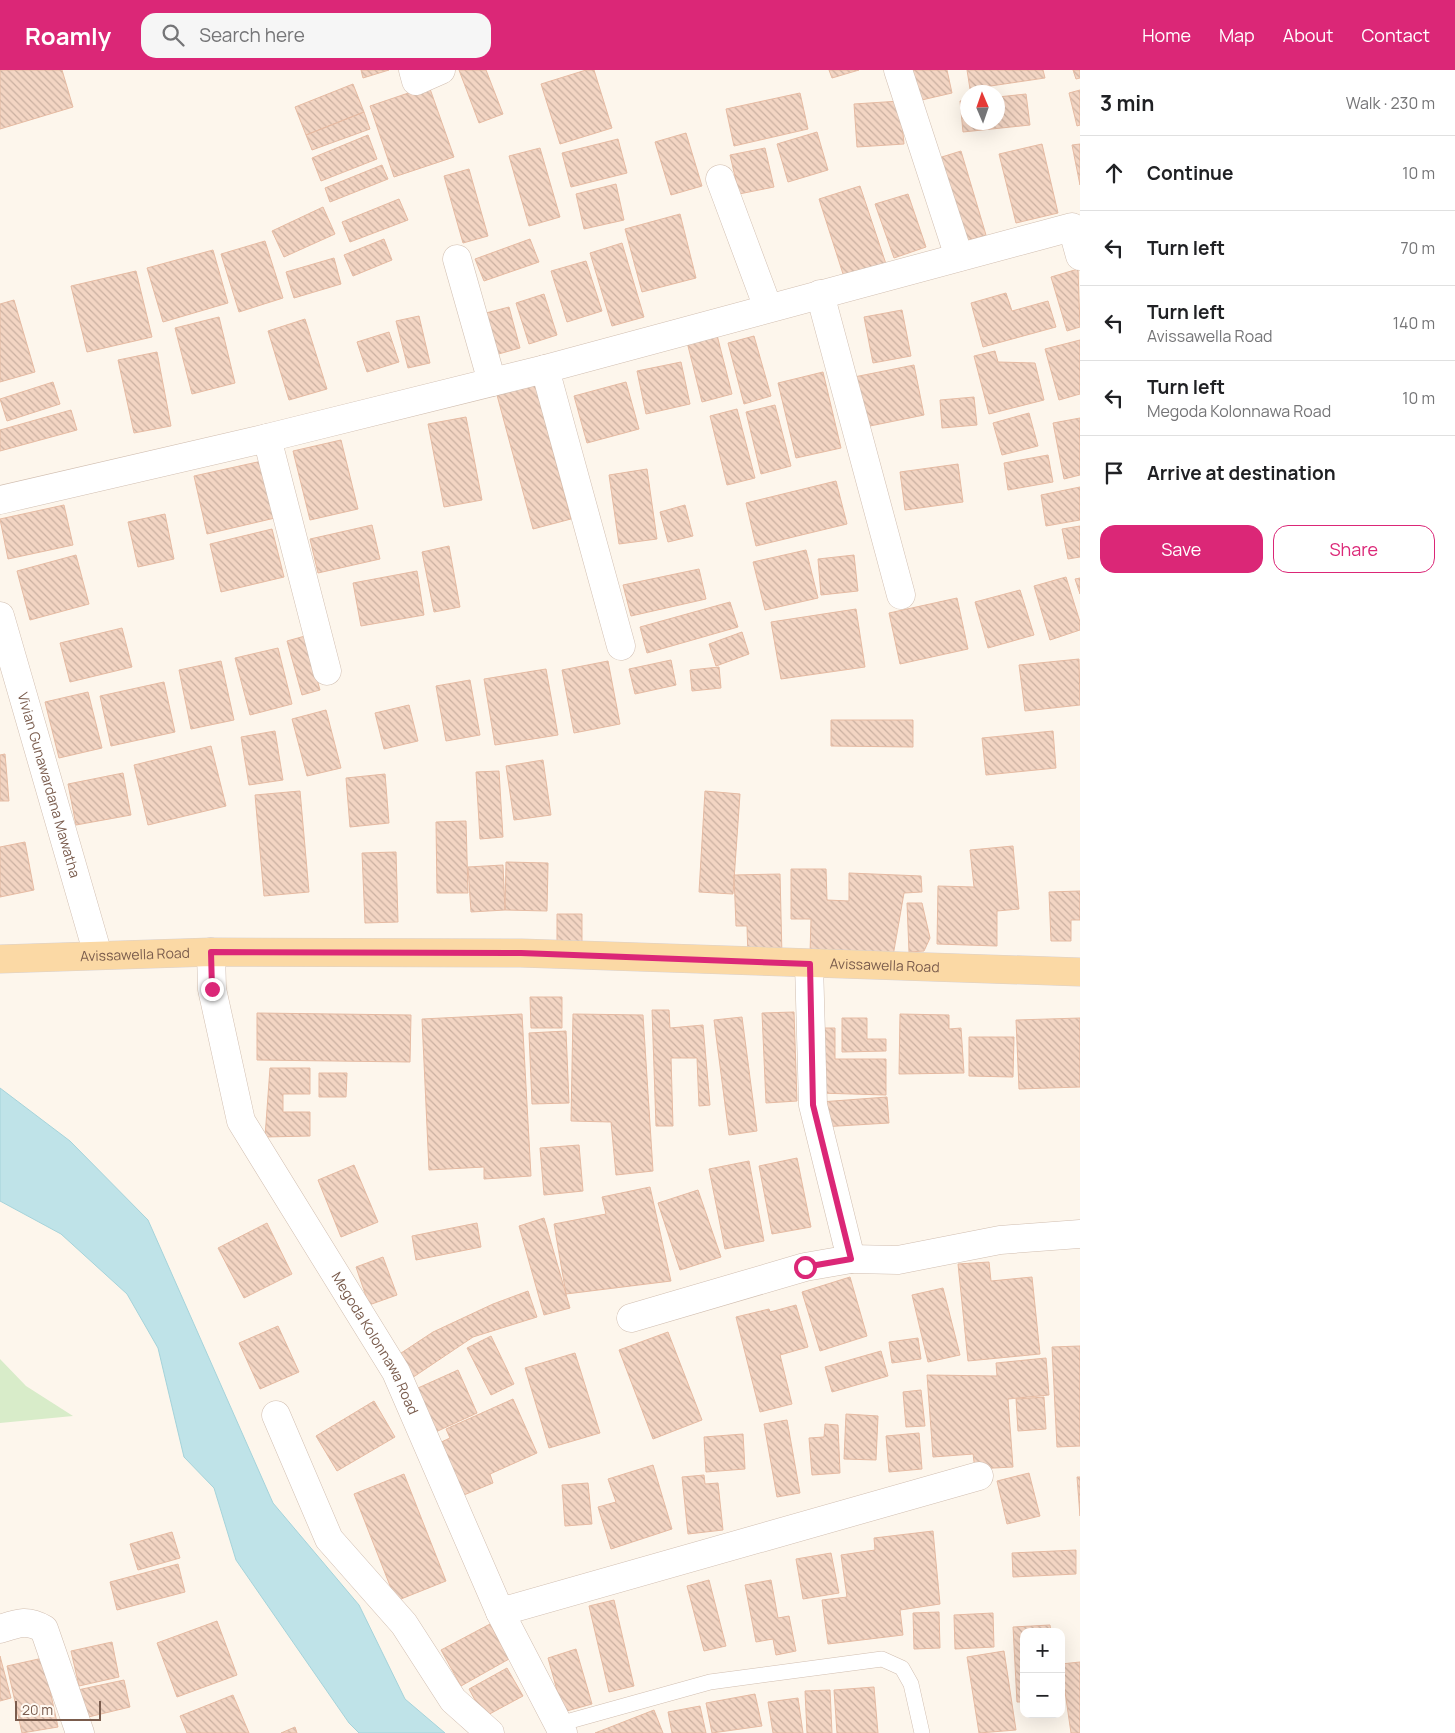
<!DOCTYPE html>
<meta charset="utf-8">
<style>
body{margin:0;font-family:Manrope,sans-serif;background:#f6f6f6;color:#202124}
.controls{position:absolute;right:15px;bottom:15px;display:grid;overflow:hidden;border-radius:10px;box-shadow:0 5px 20px #0002}
.controls button{width:45px;height:45px;display:grid;place-items:center;padding:0;border:0;border-bottom:1px solid #e0e0e0;background:#fff;color:#202124;font:25px sans-serif}
.compass{position:absolute;left:960px;top:15px;width:45px;height:45px;border-radius:50%;background:#fff;box-shadow:0 5px 20px #0002;rotate:358deg}
.scale{position:absolute;left:15px;bottom:12px;width:86px;box-sizing:border-box;padding-left:5px;border:2px solid #7a5c4d;border-top:0;font-size:14px;line-height:18px;white-space:nowrap;color:#7a5c4d;-webkit-text-stroke:4px #fffaf3;paint-order:stroke}
.stop{position:absolute;width:15px;height:15px;margin:-11px;border:4px solid #db2777;border-radius:50%;background:#fff}
.stop.end{background:#db2777;border-color:#fff;box-shadow:0 1px 5px #0008}
.list{margin:0;padding:0;list-style:none}
h2{display:flex;justify-content:space-between;align-items:center;height:65px;margin:0;padding:0 20px;font-size:21px}
h2 small{font-size:16px;font-weight:400;color:#757577}
.list li{display:grid;grid-template-columns:32px 1fr auto;gap:15px;align-items:center;box-sizing:border-box;height:75px;padding:0 20px;border-top:1px solid #e0e0e0}
.list b{display:block;font-size:19px;white-space:nowrap}
.list p{margin:0;font-size:16px;white-space:nowrap;color:#757577}
.list em{font-size:16px;font-style:normal;color:#757577}
.actions{display:flex;gap:10px;padding:15px 20px}
.actions a{flex:1;padding:11px 0;border:1px solid #db2777;border-radius:15px;text-align:center;font-size:18px;color:#db2777}
.actions .main{background:#db2777;color:#fff}
.icon{flex:none;width:28px;height:28px;fill:none;stroke:currentColor;stroke-width:2;stroke-linecap:round;stroke-linejoin:round}
.map{position:relative;flex:none;width:1080px;height:1663px;overflow:hidden}
header{display:flex;align-items:center;gap:30px;box-sizing:border-box;height:70px;padding:0 25px;background:#db2777;color:#fff}
header strong{font-size:24px}
nav{display:flex;gap:28px;margin-inline-start:auto;font-size:18px}
.search{width:350px;height:45px;background:#f6f6f6;display:flex;align-items:center;gap:12px;box-sizing:border-box;padding:0 18px;border-radius:15px;color:#757577;font-size:19px}
main{display:flex}
aside{flex:1;background:#fff}
.map>svg:first-child{display:block}
.green{fill:#d8ecc9}
.water{fill:#bfe3e8;stroke:#a5d3da}
.building{fill:url(#building-back-hatch);stroke:#e6bba3}
.lines{fill:none;stroke-linecap:round;stroke-linejoin:round}
.lane-casing{stroke:#d1beb0;stroke-width:16}
.street-casing{stroke:#d1beb0;stroke-width:29}
.primary-casing{stroke:#dad1cd;stroke-width:29}
.lane{stroke:#fff;stroke-width:15}
.street{stroke:#fff;stroke-width:28}
.primary{stroke:#fbd9a5;stroke-width:28}
.route{stroke:#db2777;stroke-width:6}
.labels{text-anchor:middle;stroke-width:4;stroke-linejoin:round;paint-order:stroke}
.street-label{font-size:14px;fill:#7a5c4d;stroke:#fffaf3}
</style>
<header>
<strong>Roamly</strong>
<div class="search"><svg class="icon" aria-label="search" viewBox="0 0 24 24"><circle cx="10" cy="10" r="6"/><path d="M15 15l6 6"/></svg>Search here</div>
<nav><a>Home</a><a>Map</a><a>About</a><a>Contact</a></nav>
</header>
<main>
<div class="map">
<svg width="1080" height="1663" viewBox="0 0 1080 1663">
<defs>
<pattern id="building-back-hatch" width="6" height="6" patternUnits="userSpaceOnUse" patternTransform="scale(1.25)"><rect width="6" height="6" fill="#f3d5c3"/><path d="M-1 5l2 2M0 0l6 6M5-1l2 2" fill="none" stroke="#cab0a1"/></pattern>
</defs>
<rect width="100%" height="100%" fill="#fdf6ec"/>
<path class="green" d="M0 1289 26 1316 73 1346 0 1353Z"/>
<path class="water" d="M0 1018 70 1071 148 1150 273 1433 359 1535 405 1629 445 1663H359L349 1653 236 1490 214 1418 184 1387 158 1278 127 1224 61 1164 0 1131Z"/>
<path class="building" d="M0 0H62L73 37 0 59Z
M361 0H389L363 8Z
M459 0H486L503 44 479 53Z
M586 0H594L612 58 560 74 541 14Z
M829 0H859L832 8Z
M906 0H947L952 23 913 32Z
M967 0H1043L1045 8 970 19Z
M1073 0H1080V8L1076 9Z
M353 14 364 42 306 65 295 37Z
M429 16 454 87 394 107 370 36Z
M1080 20V55L1077 56 1069 23Z
M800 23 808 59 734 76 726 39Z
M1026 24 1030 55 963 62 960 31 968 30V52H998V27Z
M900 31 904 74 857 77 854 34Z
M364 42 370 59 312 80 306 65Z
M817 62 828 100 788 112 777 74Z
M686 63 702 116 671 125 655 72Z
M368 65 377 89 321 111 312 88Z
M618 69 627 103 571 117 562 83Z
M1042 74 1058 143 1016 153 999 84Z
M1080 74V115L1072 75Z
M540 78 560 147 529 156 509 86Z
M765 78 774 117 739 124 730 85Z
M961 81 986 165 957 174 932 90Z
M382 95 388 109 330 132 325 118Z
M469 99 488 166 463 173 444 106Z
M616 114 624 150 584 159 576 124Z
M860 116 886 194 844 207 819 129Z
M908 124 926 177 894 188 875 134Z
M399 129 408 150 350 172 342 152Z
M323 137 335 164 284 187 272 161Z
M680 144 696 208 642 222 625 159Z
M384 169 392 190 353 206 344 185Z
M530 169 539 192 484 211 475 189Z
M265 171 283 228 239 242 221 184Z
M622 173 644 247 612 256 590 183Z
M213 180 228 233 163 252 147 198Z
M334 188 341 214 294 228 286 202Z
M586 191 602 241 567 252 551 201Z
M1078 199 1080 257 1067 261 1051 207Z
M136 201 152 267 87 282 71 216Z
M1006 223 1012 241 1048 231 1056 257 983 277 971 233Z
M544 224 557 265 529 274 516 233Z
M14 230 35 302 0 312V234Z
M509 237 520 278 495 285 482 244Z
M902 240 911 286 873 293 864 247Z
M419 246 430 293 408 298 396 251Z
M219 247 235 313 192 324 175 258Z
M305 249 327 319 289 330 268 261Z
M389 262 399 292 367 302 357 272Z
M717 265 732 324 702 332 687 272Z
M754 266 771 326 744 334 728 273Z
M1080 270V324L1059 330 1045 279Z
M995 281 998 292 1035 293 1044 330 989 344 974 286Z
M157 282 171 356 134 363 118 290Z
M681 292 690 334 646 344 637 301Z
M914 295 924 345 865 357 854 307Z
M823 302 841 378 796 388 778 313Z
M53 312 60 334 7 351 0 329Z
M626 312 639 359 587 373 574 326Z
M535 314 571 449 533 459 497 325Z
M974 327 977 355 942 358 940 330Z
M775 335 791 396 761 404 746 342Z
M737 339 755 408 727 415 710 346Z
M71 340 77 360 0 381V360Z
M1029 343 1038 376 1002 385 993 353Z
M466 347 482 430 444 437 428 354Z
M1080 348V405L1064 409 1053 353Z
M341 370 358 439 310 450 293 381Z
M1048 385 1053 412 1008 420 1004 393Z
M262 391 275 448 207 464 194 406Z
M958 394 963 432 905 440 900 402Z
M647 399 657 469 619 474 609 405Z
M836 411 847 454 756 476 746 433Z
M1080 417V450L1046 456 1041 425Z
M64 435 73 475 8 489 0 449Z
M685 435 693 466 668 472 660 442Z
M165 444 174 489 138 497 128 452Z
M372 455 380 489 318 503 310 469Z
M1080 456V487L1068 489 1062 459Z
M272 459 284 507 221 522 210 474Z
M449 476 460 537 434 542 422 482Z
M806 480 818 528 765 540 753 492Z
M76 485 89 534 30 550 17 501Z
M854 485 858 521 821 525 818 489Z
M699 499 706 529 631 546 623 515Z
M417 501 424 545 361 556 353 513Z
M1066 507 1080 552V560L1050 570 1034 516Z
M1080 508V524L1075 509Z
M1020 520 1034 565 988 578 975 532Z
M957 528 968 579 900 594 889 543Z
M730 532 738 557 647 583 640 557Z
M856 539 865 597 781 609 771 552Z
M122 558 132 597 70 612 60 573Z
M742 562 749 584 716 596 709 574Z
M305 566 320 620 302 625 287 571Z
M278 578 292 634 250 645 235 588Z
M1079 589 1080 635 1025 641 1019 595Z
M671 590 676 615 635 624 629 599Z
M221 591 234 650 191 659 179 600Z
M608 591 620 654 574 663 562 600Z
M719 597 721 618 692 621 690 600Z
M546 599 558 665 495 675 484 609Z
M470 610 480 665 446 671 436 616Z
M164 612 175 662 111 676 100 626Z
M88 622 102 678 59 688 45 632Z
M409 635 418 671 384 679 375 643Z
M326 640 341 698 307 706 292 649Z
M831 650H913V677L831 676Z
M275 661 283 710 249 715 241 667Z
M1053 661 1056 698 986 705 982 668Z
M211 676 226 736 148 755 134 695Z
M5 684 9 731H0V685Z
M543 690 551 745 514 750 506 696Z
M499 701 503 767 480 769 476 702Z
M123 703 131 745 76 755 68 714Z
M385 704 389 753 350 757 346 708Z
M300 721 309 822 264 826 255 725Z
M705 721 740 724 733 824 699 822Z
M466 751 468 823H437L436 752Z
M25 772 34 820 0 827V777Z
M1013 776 1019 839 997 841V876L937 874 938 816 974 817 970 780Z
M396 782 398 852 365 853 362 783Z
M506 792 548 793 547 841 505 840Z
M503 795 505 840 471 842 468 797Z
M791 799H826L827 830 849 831V803L921 806 922 822 904 823 893 886 810 884 811 849H791Z
M780 804 782 887 748 888 747 856H736L734 805Z
M1080 821V850H1071V871H1051L1049 822Z
M907 833H922L930 868 924 881 909 882Z
M557 844H582V882L557 881Z
M530 927H562V958H531Z
M652 940H669L670 958 703 955 710 1035 699 1036 697 988H671L673 1056H656Z
M794 942 797 1031 766 1033 762 943Z
M257 943 411 945 410 992 257 990Z
M522 944 531 1106 484 1109V1097L429 1100 422 949Z
M573 944 643 945 653 1101 616 1105 611 1052 571 1051Z
M900 944 949 945V959L961 958 964 1003 899 1004Z
M742 947 757 1061 729 1065 714 950Z
M842 948H867V969H886V981L842 982Z
M1080 948V1017L1019 1019 1016 950Z
M818 958H835V989H886V1025L818 1023Z
M566 961 569 1033 532 1034 529 963Z
M969 967H1014L1013 1007 969 1006Z
M270 998H310V1024H283V1042H310V1066L265 1067Z
M319 1003H347L346 1027H319Z
M887 1027 889 1053 821 1057 820 1032Z
M579 1075 583 1121 544 1125 540 1078Z
M797 1088 811 1157 772 1164 759 1096Z
M749 1091 764 1171 725 1179 709 1099Z
M354 1095 378 1152 341 1167 318 1110Z
M650 1117 671 1211 566 1224 554 1154 606 1144 602 1127Z
M698 1120 721 1187 680 1200 658 1133Z
M544 1148 570 1238 544 1245 519 1156Z
M267 1153 292 1204 244 1228 218 1178Z
M477 1153 481 1177 416 1190 412 1166Z
M383 1187 397 1225 369 1235 356 1197Z
M989 1192 991 1211 1032 1207 1040 1284 968 1291 958 1194Z
M850 1207 867 1266 820 1281 802 1222Z
M943 1218 960 1285 928 1292 912 1225Z
M528 1221 537 1247 473 1267 406 1312 392 1289 433 1262 493 1234Z
M796 1235 808 1277 780 1285 792 1334 760 1342 736 1247 769 1239 770 1242Z
M278 1256 299 1302 260 1319 239 1273Z
M668 1262 702 1350 653 1369 619 1280Z
M491 1266 514 1314 491 1325 467 1278Z
M918 1268 921 1289 892 1293 889 1272Z
M1080 1276V1376L1057 1377 1052 1277Z
M881 1281 888 1306 832 1322 825 1297Z
M575 1283 600 1363 549 1378 525 1298Z
M1046 1288 1049 1325 1008 1329 1013 1397 975 1399 973 1384 933 1387 927 1305 997 1306 996 1293Z
M458 1300 477 1343 429 1365 409 1322Z
M921 1320 925 1356 906 1357 903 1322Z
M1044 1327 1046 1359 1018 1361 1016 1329Z
M513 1329 537 1383 490 1404 493 1413 459 1427 435 1375 450 1368 446 1359Z
M374 1331 395 1367 337 1401 316 1366Z
M846 1344 878 1346 876 1390 844 1389Z
M787 1350 800 1423 777 1427 764 1354Z
M825 1354 838 1355 840 1403 812 1405 809 1368 824 1367Z
M919 1363 922 1399 889 1402 886 1366Z
M743 1364 745 1399 706 1402 704 1367Z
M653 1395 672 1459 611 1479 598 1437 616 1432 608 1409Z
M1029 1403 1040 1446 1007 1454 997 1411Z
M404 1404 446 1511 396 1531 354 1424Z
M704 1405 705 1414 718 1413 723 1460 688 1464 682 1407Z
M1077 1407H1080V1446Z
M588 1413 592 1454 565 1456 562 1415Z
M933 1461 940 1534 900 1540 903 1565 828 1574 822 1530 847 1527 841 1485 875 1480 874 1468Z
M172 1462 180 1488 138 1500 130 1474Z
M1076 1480V1504L1013 1507 1012 1483Z
M831 1483 839 1523 803 1529 796 1489Z
M178 1494 185 1522 117 1540 110 1512Z
M709 1510 726 1576 704 1581 687 1516Z
M771 1510 778 1548 789 1546 796 1581 776 1585 773 1569 756 1572 745 1515Z
M614 1530 634 1616 609 1622 589 1536Z
M939 1542 940 1578 914 1579 913 1543Z
M993 1543 994 1577 955 1579 954 1545Z
M217 1551 237 1605 177 1627 157 1573Z
M490 1554 509 1589 461 1616 441 1580Z
M1050 1555 1051 1562H1024V1632H1017L1013 1557Z
M112 1572 119 1607 79 1616 71 1581Z
M576 1579 592 1634 563 1642 548 1588Z
M1004 1581 1016 1660 979 1663 967 1587Z
M0 1586 11 1628 0 1631Z
M43 1588 58 1657 22 1663 7 1596Z
M1080 1592V1663H1071L1061 1594Z
M507 1598 523 1626 484 1647 469 1619Z
M124 1610 130 1637 80 1649 73 1621Z
M874 1617 878 1663H837L834 1620Z
M830 1620 832 1663H807L805 1621Z
M755 1624 762 1656 712 1663 706 1633Z
M233 1625 249 1663H187L180 1646Z
M798 1628 803 1663H773L768 1632Z
M700 1636 706 1663H672L668 1642Z
M654 1640 663 1663H595Z
M295 1657 297 1663H281Z"/>
<g class="lines">
<defs>
<path id="lane" d="M559 1654 710 1612 882 1589 902 1598 911 1614 922 1663"/>
<g id="street">
<path d="M413 0 416 11 441 0"/>
<path d="M898 0 959 187"/>
<path d="M720 109 768 238"/>
<path d="M457 189 492 312"/>
<path d="M820 224 901 525"/>
<path d="M545 299 621 576"/>
<path d="M267 368 327 601"/>
<path d="M0 430 267 368 545 299 1072 157 1080 186"/>
<path id="s1" d="M0 546 98 885"/>
<path id="s2" d="M211 882 212 919 241 1051 396 1302 500 1542 563 1663"/>
<path d="M851 1189 898 1190 1000 1170 1080 1164"/>
<path d="M631 1248 805 1197 851 1189 813 1035 809 894"/>
<path d="M276 1345 329 1469 404 1554 453 1630 490 1663"/>
<path d="M500 1542 979 1406"/>
<path d="M0 1559C18 1553 27 1549 44 1559L80 1663"/>
</g>
<g id="primary">
<path id="s3" d="M0 889 211 882 521 883 1080 902"/>
</g>
</defs>
<use href="#lane" class="lane-casing"/>
<use href="#street" class="street-casing"/>
<use href="#primary" class="primary-casing"/>
<use href="#lane" class="lane"/>
<use href="#street" class="street"/>
<use href="#primary" class="primary"/>
</g>
<g class="lines">
<path class="route" d="M212 919 211 882 521 883 810 894 813 1035 851 1189 805 1197"/>
</g>
<g class="labels">
<g class="street-label">
<text dy="5" stroke="none"><textPath href="#s1" startOffset="176">Vivian Gunawardana Mawatha</textPath></text>
<text dy="5" stroke="none"><textPath href="#s3" startOffset="135">Avissawella Road</textPath></text>
<text dy="5" stroke="none"><textPath href="#s3" startOffset="885">Avissawella Road</textPath></text>
<text dy="5" stroke="none"><textPath href="#s2" startOffset="432">Megoda Kolonnawa Road</textPath></text>
</g>
</g>
</svg>
<div class="controls">
<button>+</button>
<button>−</button>
</div>
<svg class="compass" viewBox="-18 -18 36 36"><path d="M0-13l5 13h-10z" fill="#e53935"/><path d="M0 13l5-13h-10z" fill="#757577"/></svg>
<div class="scale">20 m</div>
<div class="stop" style="left:805px;top:1197px"></div>
<div class="stop end" style="left:212px;top:919px"></div>
</div>
<aside>
<h2>3 min<small>Walk · 230 m</small></h2>
<ul class="list">
<li><svg class="icon" aria-label="ahead" viewBox="0 0 24 24"><path d="M12 20V5M6 11l6-6 6 6"/></svg><div><b>Continue</b></div><em>10 m</em></li>
<li><svg class="icon" aria-label="left" viewBox="0 0 24 24"><path d="M17 20v-9H6M10 6l-5 5 5 5"/></svg><div><b>Turn left</b></div><em>70 m</em></li>
<li><svg class="icon" aria-label="left" viewBox="0 0 24 24"><path d="M17 20v-9H6M10 6l-5 5 5 5"/></svg><div><b>Turn left</b><p>Avissawella Road</p></div><em>140 m</em></li>
<li><svg class="icon" aria-label="left" viewBox="0 0 24 24"><path d="M17 20v-9H6M10 6l-5 5 5 5"/></svg><div><b>Turn left</b><p>Megoda Kolonnawa Road</p></div><em>10 m</em></li>
<li><svg class="icon" aria-label="arrive" viewBox="0 0 24 24"><path d="M6 21V4h12l-3 4 3 4H6"/></svg><div><b>Arrive at destination</b></div></li>
</ul>
<div class="actions"><a class="main">Save</a><a>Share</a></div>
</aside>
</main>
